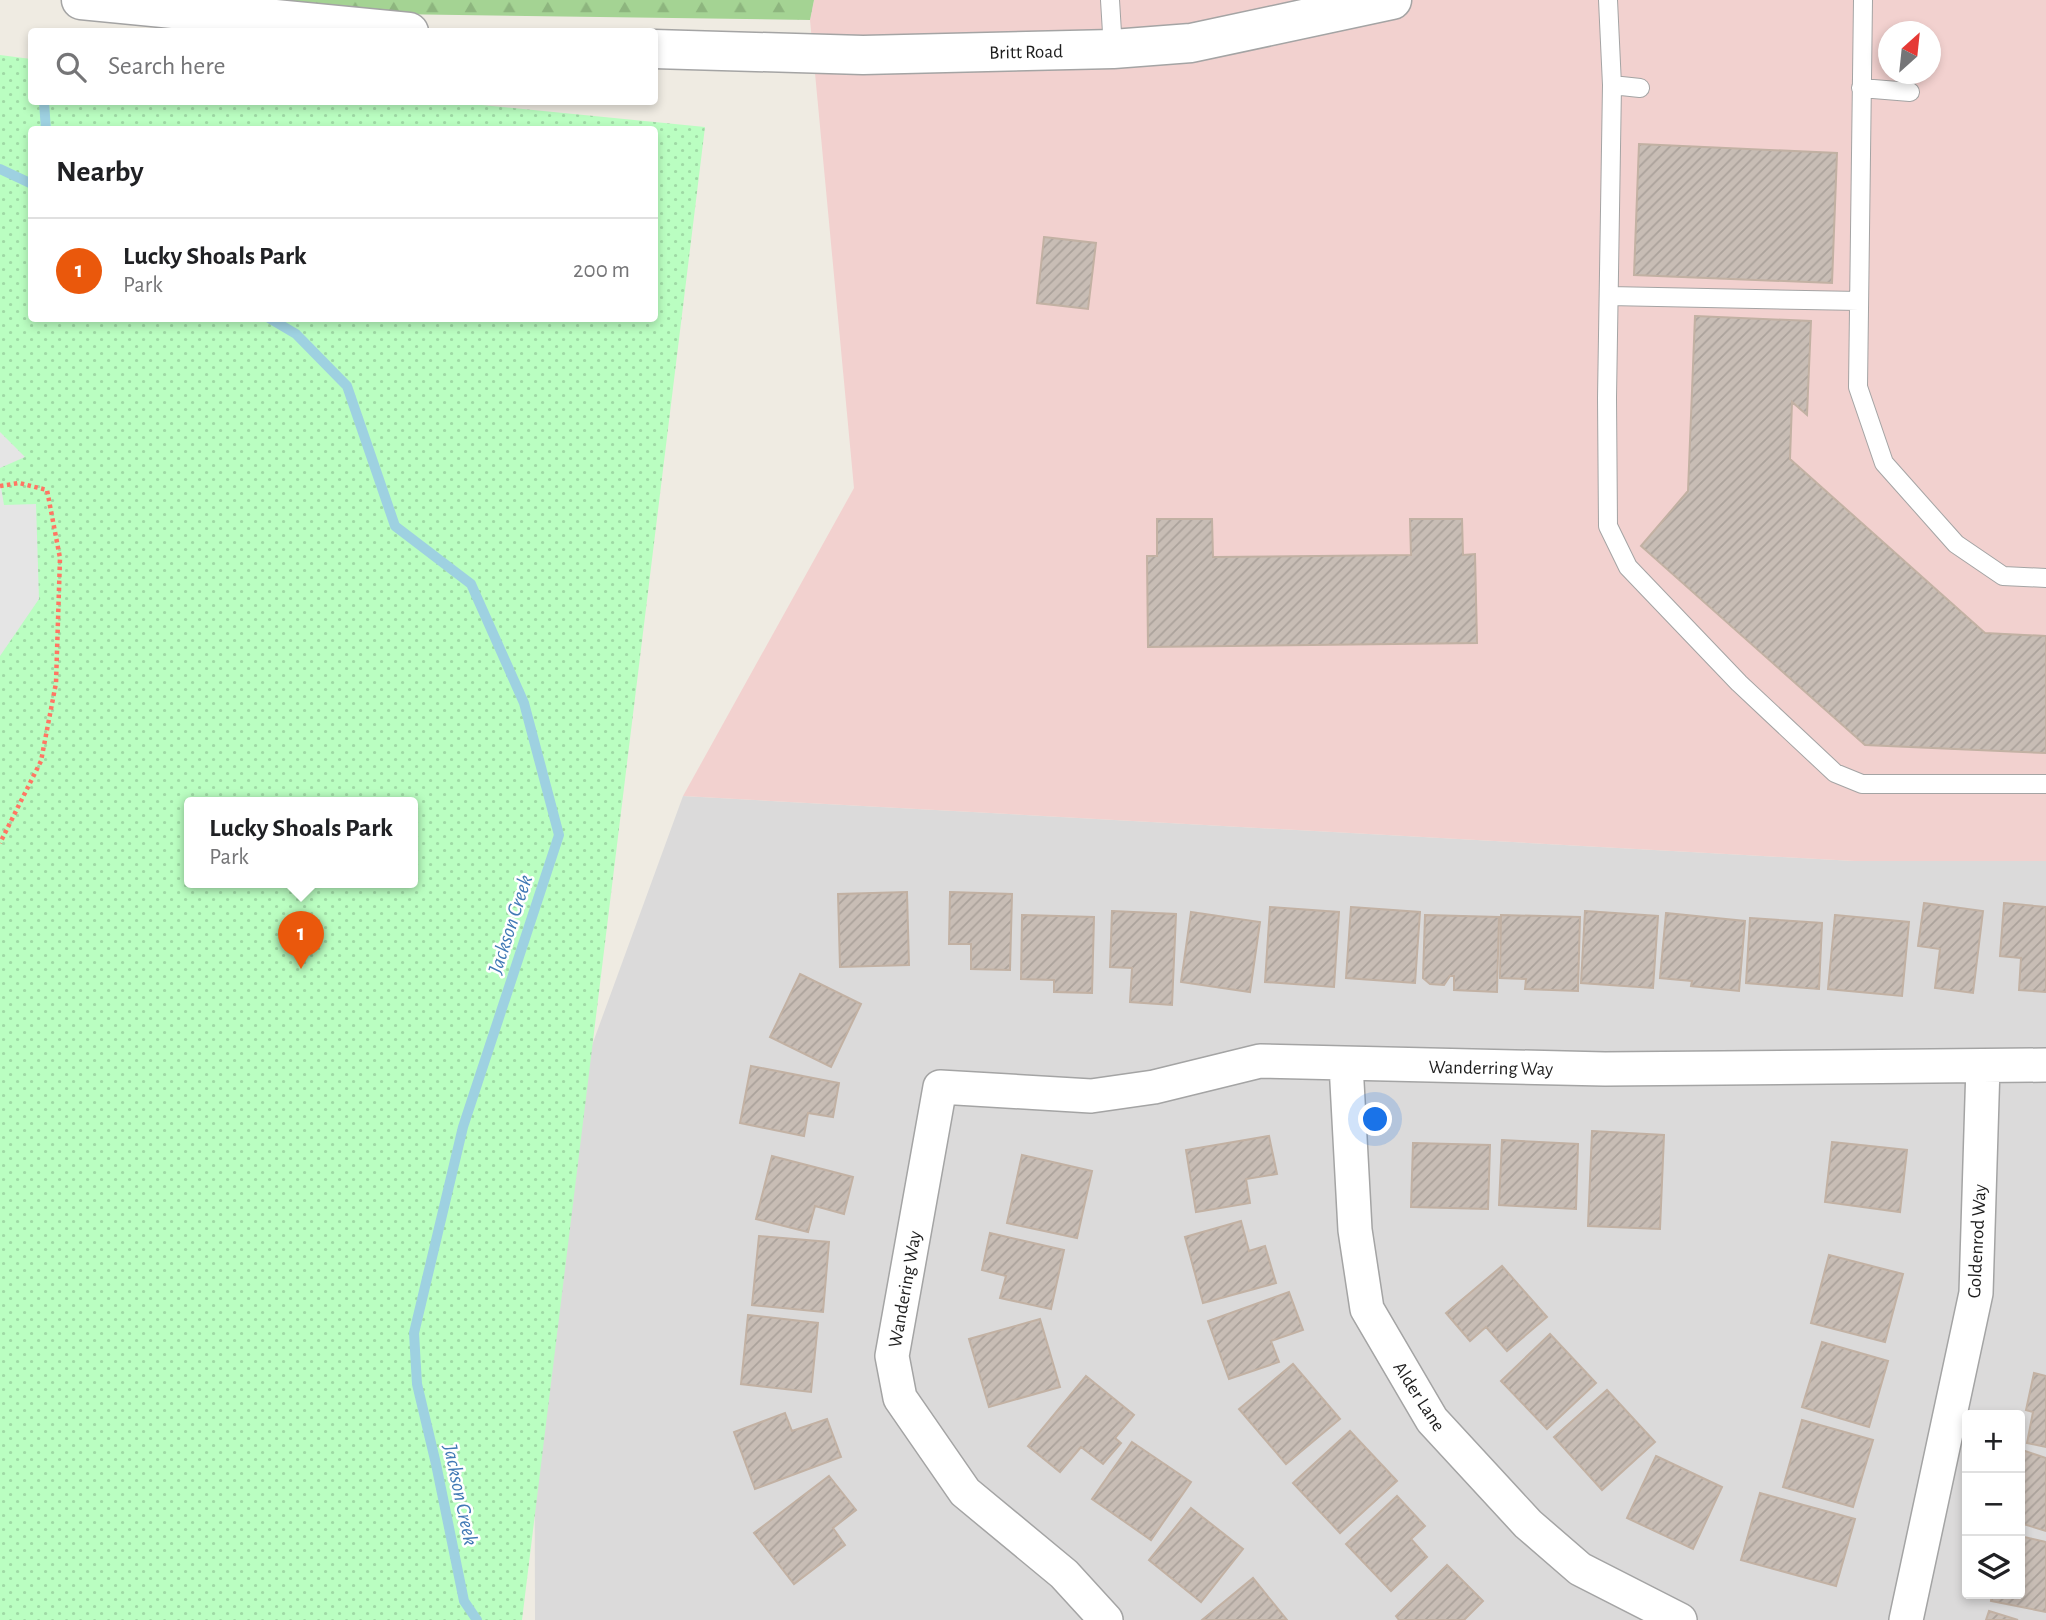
<!DOCTYPE html>
<meta charset="utf-8">
<style>
body{margin:0;font-family:"Alegreya Sans",sans-serif;background:#f2f2f2;color:#202124}
.controls{position:absolute;right:21px;bottom:21px;display:grid;overflow:hidden;border-radius:7px;box-shadow:0 4px 10px #0003}
.controls button{width:63px;height:63px;display:grid;place-items:center;padding:0;border:0;border-bottom:2px solid #e0e0e0;background:#fff;color:#202124;font:35px sans-serif}
.compass{position:absolute;left:1878px;top:21px;width:63px;height:63px;border-radius:50%;background:#fff;box-shadow:0 4px 10px #0003;rotate:27deg}
.you{position:absolute;left:1376px;top:1120px;width:24px;height:24px;margin:-18px;border:5px solid #fff;border-radius:50%;background:#1a73e8;box-shadow:0 0 0 10px #1a73e833}
.badge{display:grid;place-items:center;width:46px;height:46px;border-radius:50%;background:#ea580c;color:#fff;font-size:23px;font-weight:700}
.pin{position:absolute;translate:-50% -58px;filter:drop-shadow(0 2px 4px #0008)}
.pin::after{content:'';position:absolute;top:37px;width:24px;height:21px;background:inherit;clip-path:polygon(0 0,100% 0,50% 100%)}
.popup{position:absolute;left:184px;top:797px;width:234px;height:91px;box-sizing:border-box;display:grid;place-content:center;border-radius:7px;background:#fff;filter:drop-shadow(0 2px 5px #0005);font-size:23px;white-space:nowrap;color:#757577}
.popup b{font-size:26px;color:#202124}
.popup::after{content:'';position:absolute;left:50%;top:100%;margin-left:-14px;border:14px solid transparent;border-top-color:#fff}
.list{margin:0;padding:0;list-style:none}
h2{display:flex;justify-content:space-between;align-items:center;height:91px;margin:0;padding:0 28px;font-size:30px}
h2 small{font-size:23px;font-weight:400;color:#757577}
.list li{display:grid;grid-template-columns:46px 1fr auto;gap:21px;align-items:center;box-sizing:border-box;height:105px;padding:0 28px;border-top:2px solid #e0e0e0}
.list b{display:block;font-size:26px;white-space:nowrap}
.list p{margin:0;font-size:23px;white-space:nowrap;color:#757577}
.list em{font-size:23px;font-style:normal;color:#757577}
.icon{flex:none;width:38px;height:38px;fill:none;stroke:currentColor;stroke-width:2;stroke-linecap:round;stroke-linejoin:round}
.map{position:relative;flex:none;width:2046px;height:1620px;overflow:hidden}
.search{position:absolute;background:#fff;box-shadow:0 4px 10px #0003;left:28px;top:28px;width:630px;height:77px;display:flex;align-items:center;gap:18px;box-sizing:border-box;padding:0 24px;border-radius:7px;color:#757577;font-size:26px}
.panel{position:absolute;background:#fff;box-shadow:0 4px 10px #0003;left:28px;top:126px;width:630px;height:196px;border-radius:7px}
.map>svg:first-child{display:block}
.residential{fill:#dbdada;fill-rule:evenodd}
.commercial{fill:#f2d1cf;fill-rule:evenodd}
.forest{fill:url(#forest-firs)}
.park{fill:url(#park-dots);fill-rule:evenodd}
.parking{fill:#e5e5e5}
.lines{fill:none;stroke-linecap:round;stroke-linejoin:round}
.stream{stroke:#9ed1e1;stroke-width:10}
.building{fill:url(#building-hatch);stroke:#c2b1a3;stroke-width:2}
.service-casing{stroke:#a4a4a4;stroke-width:20}
.minor-casing{stroke:#a4a4a4;stroke-width:36}
.tertiary-casing{stroke:#a4a4a4;stroke-width:41}
.path{stroke:#ff7663;stroke-width:4.5;stroke-dasharray:3.5 3.5;stroke-linecap:butt}
.service{stroke:#fff;stroke-width:18}
.minor{stroke:#fff;stroke-width:33}
.tertiary{stroke:#fff;stroke-width:38}
.labels{text-anchor:middle;stroke-width:5;stroke-linejoin:round;paint-order:stroke}
.street-label{font-size:19px;fill:#1d1d1d;stroke:#fff}
.water-label{font-size:21px;font-style:italic;fill:#4179b5;stroke:#fff}
</style>
<div class="map">
<svg width="2046" height="1620" viewBox="0 0 2046 1620">
<defs>
<pattern id="forest-firs" width="22" height="20" patternUnits="userSpaceOnUse" patternTransform="scale(1.75)"><rect width="22" height="20" fill="#a4d393"/><path d="M5 1l3.5 6h-7zM16 11l3.5 6h-7z" fill="#8db57e"/></pattern>
<pattern id="park-dots" width="8" height="8" patternUnits="userSpaceOnUse" patternTransform="scale(1.75)"><rect width="8" height="8" fill="#bafec1"/><path d="M2 2h.1M6 6h.1" fill="none" stroke="#9fd9a5" stroke-width="1.8" stroke-linecap="round"/></pattern>
<pattern id="building-hatch" width="6" height="6" patternUnits="userSpaceOnUse" patternTransform="scale(1.75)"><rect width="6" height="6" fill="#c8bdb5"/><path d="M-1 1l2-2M0 6l6-6M5 7l2-2" fill="none" stroke="#aba29b"/></pattern>
</defs>
<rect width="100%" height="100%" fill="#efebe2"/>
<path class="residential" d="M683 796 1854 861H2046V1620H535L534 1204ZM1967 1415H2020V1594H1967Z"/>
<path class="commercial" d="M814 0H2046V861H1854L683 796 854 488 810 20ZM1888 32H1930V74H1888Z"/>
<path class="forest" d="M248 0H814L810 20 320 13Z"/>
<path class="park" d="M0 55 31 59 32 102H451L705 127 522 1620H0ZM32 130H654V318H32ZM189 803H413V883H189Z"/>
<path class="parking" d="M0 432 25 457 0 468Z
M0 481 4 505 36 504 39 599 0 656Z"/>
<g class="lines">
<path class="stream" d="M44 102 46 130
M0 169 32 184
M269 318 296 334 347 386 395 526 471 584 524 703 559 835 463 1127 414 1333 417 1384 436 1464 464 1601 477 1620"/>
</g>
<path class="building" d="M1639 144 1837 153 1832 283 1634 275Z
M1044 237 1096 243 1088 309 1037 303Z
M1695 316 1811 321 1807 415 1792 402 1790 459 1985 633 2046 636V753L1865 745 1641 546 1688 491Z
M1157 519H1212L1213 557 1411 555 1410 519H1462L1463 555 1475 554 1477 643 1148 647 1147 556H1157Z
M907 892 909 965 840 967 838 894Z
M950 892 1012 894 1010 970 971 969V944H949Z
M1924 903 1983 911 1973 993 1935 988 1940 949 1918 946Z
M2004 903 2046 907V992L2019 990 2021 958 2000 956Z
M1270 907 1339 912 1334 987 1265 982Z
M1351 907 1420 912 1415 983 1346 978Z
M1112 911 1176 914 1172 1005 1130 1002 1132 968 1110 967Z
M1585 911 1658 916 1653 988 1581 983Z
M1191 912 1260 922 1250 992 1181 982Z
M1666 913 1745 921 1739 991 1691 986 1692 981 1660 978Z
M1022 915 1094 917 1092 993 1054 992V980L1021 979Z
M1425 915 1499 917 1497 992 1454 990V976H1450L1444 985 1430 984 1423 978Z
M1501 915 1580 917 1578 991 1525 989 1526 979 1500 978Z
M1835 915 1909 922 1902 996 1828 989Z
M1750 918 1822 923 1819 989 1746 983Z
M800 974 861 1004 831 1067 770 1037Z
M751 1066 839 1083 833 1117 808 1113 804 1136 740 1123Z
M1592 1131 1664 1135 1660 1229 1588 1226Z
M1269 1136 1277 1174 1246 1179 1250 1203 1196 1212 1186 1150Z
M1502 1140 1578 1144 1576 1209 1499 1205Z
M1832 1142 1907 1150 1900 1212 1825 1202Z
M1413 1143 1490 1145 1488 1209 1411 1207Z
M1022 1155 1092 1171 1077 1238 1007 1223Z
M772 1156 853 1177 844 1214 815 1206 808 1232 756 1219Z
M1241 1221 1249 1251 1265 1246 1276 1283 1203 1303 1185 1237Z
M990 1233 1064 1250 1051 1309 1000 1298 1006 1276 982 1270Z
M759 1236 829 1242 823 1312 752 1305Z
M1829 1255 1903 1274 1885 1342 1811 1323Z
M1502 1266 1547 1317 1507 1351 1486 1327 1470 1341 1446 1313Z
M1289 1292 1303 1330 1271 1341 1279 1362 1229 1379 1208 1321Z
M748 1315 818 1323 811 1392 741 1384Z
M1040 1319 1060 1387 989 1407 969 1339Z
M1550 1334 1596 1383 1547 1429 1501 1381Z
M1822 1342 1888 1361 1869 1427 1802 1407Z
M1293 1364 1340 1419 1286 1464 1239 1409Z
M2034 1373 2046 1376V1447L2027 1443 2033 1412 2026 1410Z
M1086 1376 1134 1415 1115 1438 1121 1443 1103 1464 1081 1447 1060 1472 1028 1446Z
M1607 1390 1655 1442 1602 1490 1554 1437Z
M785 1413 792 1431 827 1419 841 1457 755 1489 734 1432Z
M1802 1420 1873 1440 1853 1507 1783 1487Z
M1350 1431 1397 1481 1340 1533 1293 1483Z
M1132 1442 1191 1482 1151 1540 1092 1499Z
M2022 1450 2046 1458V1531L2020 1523V1458Z
M1656 1456 1722 1487 1693 1549 1627 1518Z
M829 1476 856 1510 833 1528 845 1545 794 1584 754 1533Z
M1760 1493 1855 1519 1836 1586 1741 1560Z
M1397 1496 1425 1526 1411 1539 1427 1557 1391 1591 1346 1544Z
M1191 1508 1243 1549 1201 1602 1149 1560Z
M2020 1536 2046 1542V1612L1991 1601 1992 1594H2020Z
M1447 1565 1483 1601 1464 1620H1399L1396 1616Z
M1253 1578 1287 1620H1202Z
M1989 1611 2018 1620H1986Z"/>
<g class="lines">
<defs>
<path id="service" d="M1110 0 1113 49
M1608 0 1612 85 1640 88
M1863 0 1858 387 1884 463 1956 544 2003 576 2046 578
M1612 85 1607 398 1608 526 1628 567 1739 683 1835 773 1862 784H2046
M1861 88 1910 92
M1609 296 1859 301"/>
<path id="minor" d="M1346 1064 1355 1230 1367 1309 1432 1420 1528 1524 1580 1569 1680 1620
M1106 1620 1064 1574 965 1492 900 1398 892 1356 940 1087 1091 1096 1154 1087 1260 1061 1605 1069 2046 1065
M1906 1620 1976 1293 1983 1066"/>
<path id="tertiary" d="M81 0 409 32
M654 49 863 55 1113 49 1191 43 1392 0"/>
</defs>
<use href="#service" class="service-casing"/>
<use href="#minor" class="minor-casing"/>
<use href="#tertiary" class="tertiary-casing"/>
<path class="path" d="M0 486 19 483 47 490 60 558 56 683 41 761 0 843"/>
<use href="#service" class="service"/>
<use href="#minor" class="minor"/>
<use href="#tertiary" class="tertiary"/>
</g>
<g class="labels">
<g class="street-label">
<text transform="translate(1026 51) rotate(-1)" y="7">Britt Road</text>
<text transform="translate(1491 1067) rotate(1)" y="7">Wanderring Way</text>
<text transform="translate(1976 1241) rotate(-87)" y="7">Goldenrod Way</text>
<text transform="translate(904 1289) rotate(-80)" y="7">Wandering Way</text>
<text transform="translate(1420 1396) rotate(57)" y="7">Alder Lane</text>
</g>
<g class="water-label">
<text transform="translate(510 924) rotate(-72)" y="7">Jackson Creek</text>
<text transform="translate(461 1495) rotate(78)" y="7">Jackson Creek</text>
</g>
</g>
</svg>
<div class="controls">
<button>+</button>
<button>−</button>
<button><svg class="icon" aria-label="layers" viewBox="0 0 24 24"><path d="M12 4l9 5-9 5-9-5zM3 14l9 5 9-5"/></svg></button>
</div>
<svg class="compass" viewBox="-18 -18 36 36"><path d="M0-13l5 13h-10z" fill="#e53935"/><path d="M0 13l5-13h-10z" fill="#757577"/></svg>
<div class="you"></div>
<div class="pin badge" style="left:301px;top:969px">1</div>
<div class="popup"><b>Lucky Shoals Park</b>Park</div>
<div class="search"><svg class="icon" aria-label="search" viewBox="0 0 24 24"><circle cx="10" cy="10" r="6"/><path d="M15 15l6 6"/></svg>Search here</div>
<section class="panel">
<h2>Nearby<small></small></h2>
<ul class="list">
<li><span class="badge">1</span><div><b>Lucky Shoals Park</b><p>Park</p></div><em>200 m</em></li>
</ul>
</section>
</div>
